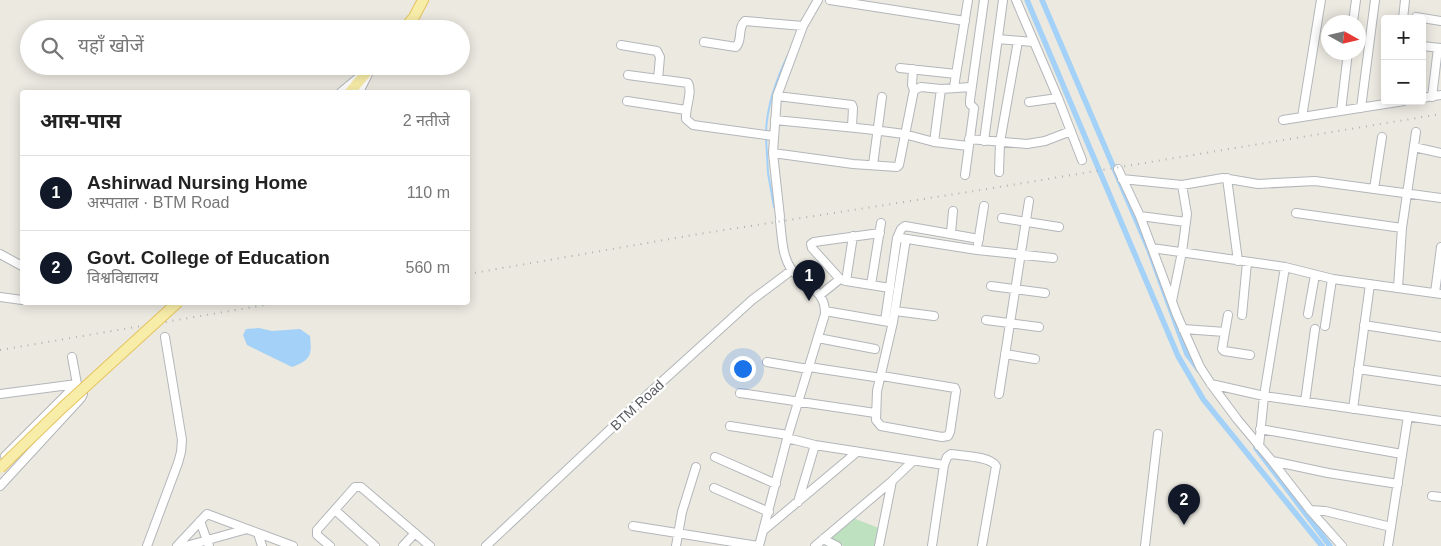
<!DOCTYPE html>
<html lang="hi">
<meta charset="utf-8">
<style>
body{margin:0;font-family:Helvetica,"Noto Sans Devanagari",sans-serif;background:#f6f6f6;color:#222}
.controls{position:absolute;right:15px;top:15px;display:grid;overflow:hidden;border-radius:5px;box-shadow:0 2px 12px #0003}
.controls button{width:45px;height:45px;display:grid;place-items:center;padding:0;border:0;border-bottom:1px solid #e0e0e0;background:#fff;color:#222;font:25px sans-serif}
.compass{position:absolute;left:1321px;top:15px;width:45px;height:45px;border-radius:50%;background:#fff;box-shadow:0 2px 12px #0003;rotate:98deg}
.you{position:absolute;left:742px;top:368px;width:18px;height:18px;margin:-12px;border:4px solid #fff;border-radius:50%;background:#1a73e8;box-shadow:0 0 0 8px #1a73e833}
.badge{display:grid;place-items:center;width:32px;height:32px;border-radius:50%;background:#111827;color:#fff;font-size:16px;font-weight:700}
.pin{position:absolute;translate:-50% -41px;filter:drop-shadow(0 1px 2px #0008)}
.pin::after{content:'';position:absolute;top:26px;width:18px;height:15px;background:inherit;clip-path:polygon(0 0,100% 0,50% 100%)}
.list{margin:0;padding:0;list-style:none}
h2{display:flex;justify-content:space-between;align-items:center;height:65px;margin:0;padding:0 20px;font-size:21px}
h2 small{font-size:16px;font-weight:400;color:#767676}
.list li{display:grid;grid-template-columns:32px 1fr auto;gap:15px;align-items:center;box-sizing:border-box;height:75px;padding:0 20px;border-top:1px solid #e0e0e0}
.list b{display:block;font-size:19px;white-space:nowrap}
.list p{margin:0;font-size:16px;white-space:nowrap;color:#767676}
.list em{font-size:16px;font-style:normal;color:#767676}
.icon{flex:none;width:28px;height:28px;fill:none;stroke:currentColor;stroke-width:2;stroke-linecap:round;stroke-linejoin:round}
.map{position:relative;flex:none;width:1441px;height:546px;overflow:hidden}
.search{position:absolute;background:#fff;box-shadow:0 2px 12px #0003;left:20px;top:20px;width:450px;height:55px;display:flex;align-items:center;gap:12px;box-sizing:border-box;padding:0 18px;border-radius:28px;color:#767676;font-size:19px}
.panel{position:absolute;background:#fff;box-shadow:0 2px 12px #0003;left:20px;top:90px;width:450px;height:215px;border-radius:5px}
.map>svg:first-child{display:block}
.green{fill:#bee1bf}
.water{fill:#a3d1f8}
.lines{fill:none;stroke-linecap:round;stroke-linejoin:round}
.stream{stroke:#a3d1f8;stroke-width:2}
.canal{stroke:#a3d1f8;stroke-width:5.5}
.minor-casing{stroke:#b3b6ba;stroke-width:10}
.major-casing{stroke:#e5c35f;stroke-width:12}
.minor{stroke:#fff;stroke-width:8}
.major{stroke:#f8eda8;stroke-width:10}
.rail{stroke:#b1b2b2;stroke-width:2;stroke-dasharray:1 6;stroke-linecap:butt}
.major-bridge-casing{stroke:#e5c35f;stroke-width:12;stroke-linecap:butt}
.major-bridge{stroke:#f8eda8;stroke-width:10}
.labels{text-anchor:middle;stroke-width:4.5;stroke-linejoin:round;paint-order:stroke}
.street-label{font-size:14px;fill:#595c60;stroke:#fff}
</style>
<div class="map">
<svg width="1441" height="546" viewBox="0 0 1441 546">
<rect width="100%" height="100%" fill="#ebe9e0"/>
<path class="green" d="M853 518 879 528 876 546H844L829 539Z"/>
<path class="water" d="M259 328 272 331 300 329 310 336C312 355 311 360 292 367L247 345 243 335 246 329Z"/>
<g class="lines">
<path class="stream" d="M766 132C767 103 777 77 790 51
M766 137 768 173 774 207"/>
<path class="canal" d="M1027 0 1178 356 1203 399 1322 546
M1042 0 1149 250 1187 354 1199 370
M1256 448 1330 546"/>
<defs>
<path id="minor" d="M830 0 965 21
M1016 0 1058 98 1082 160
M1416 17 1441 21
M1403 19 1405 0
M1353 22 1356 0
M998 39 1033 42
M704 42 736 47C743 40 737 28 745 21L803 26 818 0
M621 45 657 51 660 57 658 79
M1422 46 1441 48
M900 68 956 74
M913 69 912 85 914 90
M628 75 688 83C693 92 685 108 686 119L693 125 773 136
M954 87 968 0
M341 92 358 78
M359 92 368 74
M777 96 852 105 853 108 852 127
M1432 97 1438 48
M1422 98 1441 95
M627 101 686 110
M1029 102 1058 98
M1361 108 1375 0
M1341 111 1348 52
M1302 117 1321 0
M775 120 866 129 904 134 934 142 968 146
M1283 120 1404 101
M969 139 1027 144 1045 141 1071 131
M984 141 1003 0
M934 142 941 89
M1414 147 1441 153
M773 153 853 164 897 167 899 165 914 90 921 87 941 89 971 87
M873 165 882 97
M1118 169 1140 216 1177 315 1200 367 1211 384 1237 419 1272 461 1328 473 1398 484
M999 172 1000 142 1018 41
M965 175 974 108 970 104V100L984 0
M1227 178 1238 261
M1122 179 1182 185 1223 178 1258 184 1315 181 1441 198
M1374 189 1382 137
M1296 213 1402 228
M1140 216 1186 222
M780 217 773 153 777 96 803 26
M1002 218 1059 227
M951 233 953 211
M901 238 977 250 1053 258
M978 243 984 206
M1152 248 1285 267 1333 279 1441 294
M0 254 22 266
M840 279 812 248 811 244 814 242 880 233
M846 281 853 236
M871 285 881 223
M991 286 1045 293
M1398 288 1402 228 1416 132
M1435 293 1441 247
M820 295 840 279 846 281 890 288
M0 297 22 300
M1172 301 1182 252 1187 214 1182 185
M825 311 889 322
M895 311 934 316
M1308 314 1315 275
M1228 315 1222 349 1224 351 1250 355
M1242 315 1247 262
M986 320 1039 327
M885 321 897 238 901 229 905 226 979 239
M1364 325 1441 337
M1325 326 1332 279
M1183 329 1225 332
M818 338 875 349
M1005 354 1035 359
M767 362 808 369
M809 367 881 378
M1358 369 1441 381
M882 376 955 388 956 391 950 432 948 436 942 437 881 426 876 420 877 391 893 322 906 239
M1211 384 1264 396 1441 421
M740 393 875 413
M0 394 77 384 72 357
M999 394 1029 201
M1305 402 1315 329
M1353 409 1370 284
M730 426 788 435
M1260 429 1402 454
M787 438 815 445 944 465
M1259 446 1264 396 1285 267
M715 457 776 484
M1272 461 1310 510 1342 546
M0 486 81 398 83 394 77 384 5 456
M714 488 769 512
M1432 496 1441 497
M798 502 815 445
M335 510 375 546
M1310 510 1325 511 1391 527
M200 521 209 546
M633 526 758 546
M764 530 857 452
M258 533 262 546
M823 539 837 546
M147 546 178 463 181 452 182 440 165 337
M177 546 207 514 293 546
M186 546 247 529
M330 546 317 535V530L355 487H361L430 546
M403 546 415 533
M486 546 634 407 752 300 792 270
M676 546 682 512 696 467
M759 546 788 435 825 314C826 290 805 286 792 270 782 257 782 237 780 221
M815 546 892 481 913 461
M879 546 892 481
M932 546 944 465 947 457 951 454C963 456 990 456 996 466L982 546
M1145 546 1158 434
M1388 546 1408 416"/>
<path id="major" d="M404 29 414 17 423 0
M350 92 372 66"/>
</defs>
<use href="#minor" class="minor-casing"/>
<use href="#major" class="major-casing"/>
<use href="#minor" class="minor"/>
<use href="#major" class="major"/>
<path class="rail" d="M468 274 699 234 981 190 1441 114
M0 350 283 302"/>
<defs>
<path id="major-bridge" d="M0 468 62 408 178 302"/>
</defs>
<use href="#major-bridge" class="major-bridge-casing"/>
<use href="#major-bridge" class="major-bridge"/>
</g>
<g class="labels">
<g class="street-label">
<text transform="translate(637 405) rotate(-43)" y="5">BTM Road</text>
</g>
</g>
</svg>
<div class="controls">
<button>+</button>
<button>−</button>
</div>
<svg class="compass" viewBox="-18 -18 36 36"><path d="M0-13l5 13h-10z" fill="#e53935"/><path d="M0 13l5-13h-10z" fill="#767676"/></svg>
<div class="you"></div>
<div class="pin badge" style="left:809px;top:301px">1</div>
<div class="pin badge" style="left:1184px;top:525px">2</div>
<div class="search"><svg class="icon" aria-label="search" viewBox="0 0 24 24"><circle cx="10" cy="10" r="6"/><path d="M15 15l6 6"/></svg>यहाँ खोजें</div>
<section class="panel">
<h2>आस-पास<small>2 नतीजे</small></h2>
<ul class="list">
<li><span class="badge">1</span><div><b>Ashirwad Nursing Home</b><p>अस्पताल · BTM Road</p></div><em>110 m</em></li>
<li><span class="badge">2</span><div><b>Govt. College of Education</b><p>विश्वविद्यालय</p></div><em>560 m</em></li>
</ul>
</section>
</div>
